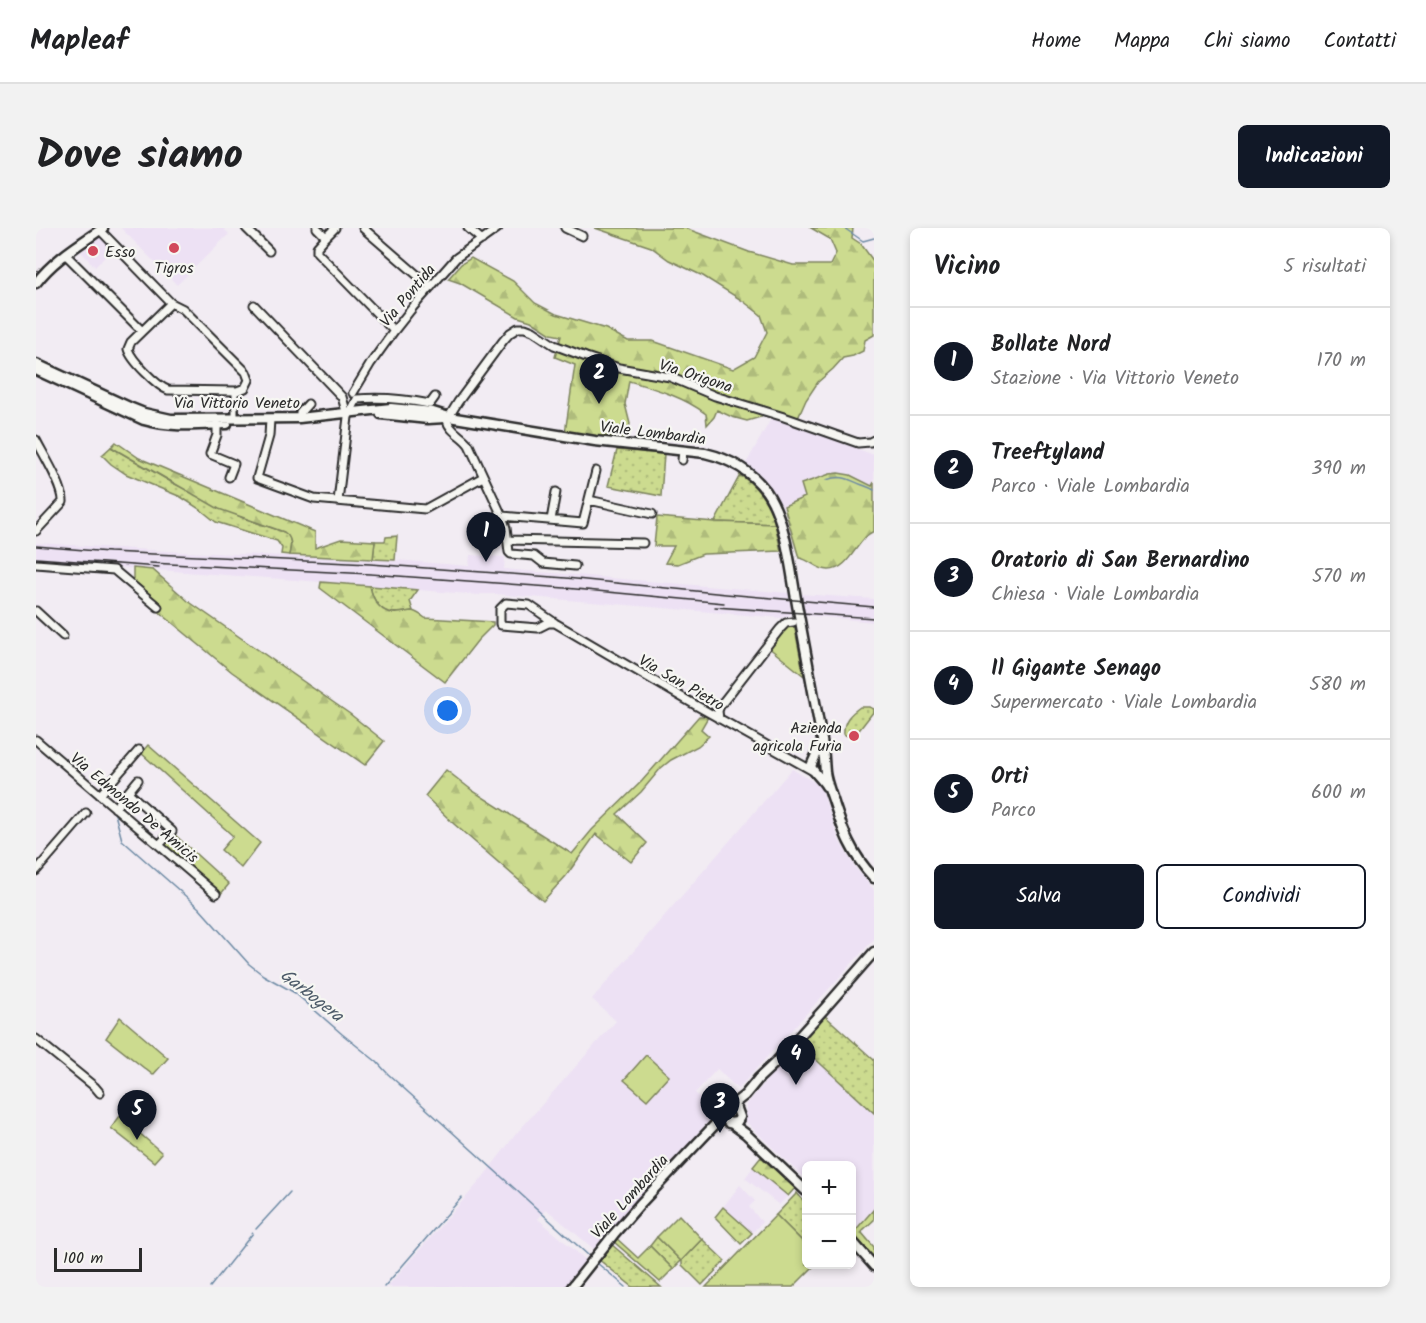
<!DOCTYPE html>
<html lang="it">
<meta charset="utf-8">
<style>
body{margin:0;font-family:Kalam,sans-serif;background:#f2f2f2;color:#202124}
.controls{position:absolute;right:18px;bottom:18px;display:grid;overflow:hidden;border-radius:9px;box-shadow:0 3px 9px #0003}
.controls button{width:54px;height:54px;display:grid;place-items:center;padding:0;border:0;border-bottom:2px solid #e0e0e0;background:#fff;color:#202124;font:30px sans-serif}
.scale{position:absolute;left:18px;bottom:15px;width:88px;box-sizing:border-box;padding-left:6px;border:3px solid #2b2b2b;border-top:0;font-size:16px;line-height:21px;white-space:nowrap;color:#2b2b2b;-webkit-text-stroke:4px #f6f6f2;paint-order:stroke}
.you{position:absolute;left:412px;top:483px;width:21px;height:21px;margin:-15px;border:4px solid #fff;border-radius:50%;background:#1a73e8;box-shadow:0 0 0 9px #1a73e833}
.badge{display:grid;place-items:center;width:39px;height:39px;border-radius:50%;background:#111827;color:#fff;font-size:20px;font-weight:700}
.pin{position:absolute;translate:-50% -50px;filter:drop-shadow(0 2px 3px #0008)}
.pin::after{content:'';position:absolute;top:32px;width:21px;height:18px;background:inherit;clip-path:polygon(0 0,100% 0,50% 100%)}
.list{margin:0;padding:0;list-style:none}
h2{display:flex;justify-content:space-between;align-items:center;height:78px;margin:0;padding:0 24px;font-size:26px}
h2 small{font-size:20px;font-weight:400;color:#757577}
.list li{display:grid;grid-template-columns:39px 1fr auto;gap:18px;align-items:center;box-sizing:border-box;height:108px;padding:0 24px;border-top:2px solid #e0e0e0}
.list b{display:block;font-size:22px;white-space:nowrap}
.list p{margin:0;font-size:20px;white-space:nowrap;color:#757577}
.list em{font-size:20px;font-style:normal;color:#757577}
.actions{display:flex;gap:12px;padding:18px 24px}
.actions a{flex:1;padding:14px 0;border:2px solid #111827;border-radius:9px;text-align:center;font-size:21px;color:#111827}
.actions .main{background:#111827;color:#fff}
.map{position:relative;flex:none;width:838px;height:1059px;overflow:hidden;border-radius:9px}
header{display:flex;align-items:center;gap:36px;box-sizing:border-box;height:84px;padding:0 30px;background:#fff;border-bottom:2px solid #e0e0e0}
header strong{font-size:28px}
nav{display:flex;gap:33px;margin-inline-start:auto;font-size:21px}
.intro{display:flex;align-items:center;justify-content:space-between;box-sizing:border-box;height:144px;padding:0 36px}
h1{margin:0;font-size:42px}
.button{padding:15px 27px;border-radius:9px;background:#111827;color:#fff;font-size:21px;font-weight:700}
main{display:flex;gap:36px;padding:0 36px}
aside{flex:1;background:#fff;border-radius:9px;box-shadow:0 3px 9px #0003}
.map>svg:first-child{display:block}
.built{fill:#ede1f4}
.grass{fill:url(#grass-dots);stroke:#7c835d;stroke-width:1.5}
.forest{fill:url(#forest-firs);stroke:#7c835d;stroke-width:1.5}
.garden{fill:#ccdb8f;stroke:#7c835d;stroke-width:1.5}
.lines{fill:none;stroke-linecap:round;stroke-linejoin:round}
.stream{stroke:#6d8aa4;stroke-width:1.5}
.pedestrian-casing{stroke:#2b2b2b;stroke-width:10}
.minor-casing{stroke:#2b2b2b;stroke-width:11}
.tertiary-casing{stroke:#2b2b2b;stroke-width:13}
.pedestrian{stroke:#f6f6f2;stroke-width:5}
.minor{stroke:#f6f6f2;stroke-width:7}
.tertiary{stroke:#f6f6f2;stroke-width:8}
.rail{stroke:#2b2b2b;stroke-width:1.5}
.poi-dot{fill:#d1495b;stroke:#f6f6f2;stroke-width:2}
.labels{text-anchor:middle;stroke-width:4.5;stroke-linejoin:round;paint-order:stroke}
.poi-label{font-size:16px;fill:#2b2b2b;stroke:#f6f6f2;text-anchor:start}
.street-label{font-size:16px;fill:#2b2b2b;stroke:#f6f6f2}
.water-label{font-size:18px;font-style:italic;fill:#4c5a68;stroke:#f6f6f2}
</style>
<header>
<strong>Mapleaf</strong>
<nav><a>Home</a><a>Mappa</a><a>Chi siamo</a><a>Contatti</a></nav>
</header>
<div class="intro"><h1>Dove siamo</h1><a class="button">Indicazioni</a></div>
<main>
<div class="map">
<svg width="838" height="1059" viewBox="0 0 838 1059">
<defs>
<pattern id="grass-dots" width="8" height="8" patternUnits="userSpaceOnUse" patternTransform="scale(1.5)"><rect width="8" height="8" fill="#ccdb8f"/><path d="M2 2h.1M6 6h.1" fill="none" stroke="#afbc7c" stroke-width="1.8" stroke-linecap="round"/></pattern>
<pattern id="forest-firs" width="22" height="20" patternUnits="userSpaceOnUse" patternTransform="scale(1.5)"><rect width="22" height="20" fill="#ccdb8f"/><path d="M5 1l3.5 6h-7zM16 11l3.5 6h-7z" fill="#afbc7c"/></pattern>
</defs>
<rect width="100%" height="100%" fill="#f2ecf3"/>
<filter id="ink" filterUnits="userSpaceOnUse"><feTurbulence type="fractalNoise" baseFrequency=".0167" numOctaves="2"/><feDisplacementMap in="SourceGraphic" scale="12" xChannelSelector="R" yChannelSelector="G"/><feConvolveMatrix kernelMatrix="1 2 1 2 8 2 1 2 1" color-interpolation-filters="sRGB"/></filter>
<g filter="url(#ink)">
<path class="built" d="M85 0H187L193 6 141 57Z
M65 8 78 20 59 39 45 24Z
M736 189 838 227V254L836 258 814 247 740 282 707 241Z
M0 315 148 324 359 332 433 338 434 327 469 329 468 341 753 365 756 386 746 390 460 366H444V367L382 362 285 354 0 333Z
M764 366 838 371V394L768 387Z
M756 541 778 554 786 562 803 612 818 638 838 662V711L702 861 681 841 659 865 680 885 602 970 558 1021 510 981 502 991 550 1032 529 1059H351L444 953 480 906 580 793 556 771Z
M762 814 838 885V981L816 1006V938H770V952L708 892 711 876Z
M717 939 752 968 743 977 709 950Z
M704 957 719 973 713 979 726 994 716 1005 687 979Z"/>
<path class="grass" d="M75 219 137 255 207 290 248 304C257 310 255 318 253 327L245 326 246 320 241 313 180 294 165 282 145 269 90 246 75 236 66 227Z
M581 222 628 226 625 268 572 258Z
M704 247C723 259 733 275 739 296L679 294Z
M361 308 359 332 337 331 339 313H349L350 309Z
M334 358 382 362 374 373 377 383C353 388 339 384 334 358Z
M824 479H833L838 481V483L817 510 813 507 811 508 808 506C807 493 814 486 824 479Z
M787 786 838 832V885L761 814Z
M761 965 770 976V1017L740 987Z
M687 979 716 1005 705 1016 679 989Z
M838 981V992L827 1002 826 1005 838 1019V1033L816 1008V1006Z
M621 1009 645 1033 637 1041 614 1018Z
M666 1011 689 1033 666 1057 646 1037V1032Z
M575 1016 625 1059H597L562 1031Z"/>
<path class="forest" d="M559 0H649L713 24 757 37H794L800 25 794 11 775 0H817L816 10 825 16 838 34V107L829 112 827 123 817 128 807 130 797 141 782 154 770 172 762 190 728 178 725 189 711 193 696 189 681 182 678 189 671 197 670 186C648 169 620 161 593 153L589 176 594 196 589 213 529 205 539 137 519 129 525 108 515 106 495 93 482 89 424 55 412 51 425 36 435 30 477 53 499 75 520 86 570 101 592 113H617L697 141 718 129 731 104 725 87 707 73 667 48 633 32 615 19Z
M80 214 103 230 279 304V320L305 311 339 313 337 331 253 327C255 318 257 310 248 304L183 281 75 219Z
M802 245 814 247 836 258 838 254V303C821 310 814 342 793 342 780 342 774 331 763 330L748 278 769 269 765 256 794 246Z
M621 289 679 294 739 296 745 323 667 326 642 336 629 335 638 318H618Z
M97 340 117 342 152 373 314 486 348 513 329 537 196 444 122 383 126 379 97 354Z
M285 354 334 358C337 373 345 387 362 385 366 385 372 383 376 383 381 384 385 387 389 390L457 394V397L442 412 409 454 284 360Z
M663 488H668L672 489 665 501 673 508 662 518 635 532 625 540 605 564 581 586 611 615 595 634 560 606 530 648 507 673 418 596 389 568 410 542 437 563 536 626 556 602 606 553Z
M725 929 759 960 752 968 717 939Z"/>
<path class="garden" d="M758 396 768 448 732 419C740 410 746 399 758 396Z
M112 517 224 615 205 640 185 622 197 608 105 525Z
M138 606 193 656 184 667 128 617Z
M84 789 132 830 117 847 70 810Z
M610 827 633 848 611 872 588 852Z
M84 888 126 925 118 934 75 900Z
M643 987 666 1011 645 1033 621 1009Z
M740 987 770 1017V1036L779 1037 757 1059H670Z
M579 1009 602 1030 614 1018 637 1041 624 1054 577 1013Z"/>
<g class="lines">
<path class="stream" d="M808 0 827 13 838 10
M790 252C805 247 810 250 824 256 829 258 833 259 838 262
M0 517 14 529
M73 579 79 586 86 612 163 680 213 736 227 747 259 765 306 806 341 834 352 846 552 1027
M220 1001 254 964
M561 1035 590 1059
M174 1059 217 1005
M348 1059 426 969"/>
<defs>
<path id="pedestrian" d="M199 163V191"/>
<path id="minor" d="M210 0 233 23
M281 0 290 9 281 19V24L358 103
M327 0 395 59
M432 0 446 12
M529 0 546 8
M64 2 135 75
M290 9 299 0
M30 27 106 103
M135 75 147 81 210 144 213 152 209 160 201 163 132 162C121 158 95 132 92 121L95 114Z
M218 77 306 169 311 187
M317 165 335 135 358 103 377 79 420 30 462 0
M264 190V185L272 176
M234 191 233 208 221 250 278 271 389 281 447 249
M181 193V207L174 226 198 236 193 249
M0 212C7 226 28 259 27 274L0 303
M646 232 647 223
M553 272 616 286
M302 273 312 189 321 171C346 169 369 171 394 176L399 169
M466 288 547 295 560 243
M515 292 520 264
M472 312 607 315
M0 336 78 342 122 379
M539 338 507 335 498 328 475 326 473 324 470 300 466 288 433 217C427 208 413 203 411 192L422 174 467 113 474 105 482 100H489L497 103 518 117 550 129 583 140 634 149 679 168 748 189 822 215 834 214 838 212
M0 383 27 408
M519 395H512L502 400 465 397 464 396V381L470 375 493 377 519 395 661 478 777 543
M683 491 682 483 684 478 744 401 750 395 757 394
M0 512 180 666
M92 564 136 603 123 617
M64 567 103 522
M79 580 102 552
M0 643 50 585
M0 811 59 859 64 865"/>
<path id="tertiary" d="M0 55C17 32 44 16 67 0
M0 136 93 179 108 185 135 191 263 190 355 180 397 184 413 189 559 213 669 225C694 231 715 243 730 263 751 293 755 346 762 382 770 425 778 469 786 512 788 523 788 534 789 544 790 553 794 563 797 572 807 603 815 626 838 650
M0 142 108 192C136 200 162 197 191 196
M345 186 392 191 409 190
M785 516 775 538C777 544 786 551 790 558
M693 895 688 890 690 882 709 867 723 850 739 835 789 780 838 724
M693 895 701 894 704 889 701 881 694 879
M695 895 710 906 770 963
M816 1013 838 1038
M536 1059 578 1006 604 976 688 887"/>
</defs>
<use href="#pedestrian" class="pedestrian-casing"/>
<use href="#minor" class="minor-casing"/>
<use href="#tertiary" class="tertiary-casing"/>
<use href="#pedestrian" class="pedestrian"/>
<use href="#minor" class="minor"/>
<use href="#tertiary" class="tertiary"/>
<path class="rail" d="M0 318 73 324 334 336 530 350 690 366 838 379
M0 330 123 339
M114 335 334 346 529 360 688 375
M679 379 838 390"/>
</g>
</g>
<g class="poi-dot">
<circle cx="138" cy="20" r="6"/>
<circle cx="57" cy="23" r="6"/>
<circle cx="818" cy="508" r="6"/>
</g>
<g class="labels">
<g class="poi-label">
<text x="69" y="29">Esso</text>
<text x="138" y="45" text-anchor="middle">Tigros</text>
<text x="806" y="505" text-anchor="end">Azienda<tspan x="806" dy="18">agricola Furia</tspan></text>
</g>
<g class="street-label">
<text transform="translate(371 67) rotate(-50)" y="6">Via Pontida</text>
<text transform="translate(660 147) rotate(18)" y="6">Via Origona</text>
<text x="201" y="180">Via Vittorio Veneto</text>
<text transform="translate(617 204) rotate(7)" y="6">Viale Lombardia</text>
<text transform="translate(646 454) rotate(30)" y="6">Via San Pietro</text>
<text transform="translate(99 579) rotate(40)" y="6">Via Edmondo De Amicis</text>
<text transform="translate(593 968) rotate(-48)" y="6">Viale Lombardia</text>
</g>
<g class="water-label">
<text transform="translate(276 767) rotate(38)" y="6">Garbogera</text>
</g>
</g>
</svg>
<div class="controls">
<button>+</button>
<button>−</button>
</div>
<div class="scale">100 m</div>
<div class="you"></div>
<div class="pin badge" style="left:450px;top:334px">1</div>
<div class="pin badge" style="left:563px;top:176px">2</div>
<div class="pin badge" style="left:684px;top:905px">3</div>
<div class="pin badge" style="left:760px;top:857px">4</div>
<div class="pin badge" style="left:101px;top:912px">5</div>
</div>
<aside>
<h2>Vicino<small>5 risultati</small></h2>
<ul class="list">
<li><span class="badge">1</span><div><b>Bollate Nord</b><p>Stazione · Via Vittorio Veneto</p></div><em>170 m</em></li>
<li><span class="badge">2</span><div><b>Treeftyland</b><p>Parco · Viale Lombardia</p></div><em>390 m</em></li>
<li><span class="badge">3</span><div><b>Oratorio di San Bernardino</b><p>Chiesa · Viale Lombardia</p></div><em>570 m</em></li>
<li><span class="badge">4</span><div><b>Il Gigante Senago</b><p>Supermercato · Viale Lombardia</p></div><em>580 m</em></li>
<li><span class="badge">5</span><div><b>Orti</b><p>Parco</p></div><em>600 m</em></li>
</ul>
<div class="actions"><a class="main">Salva</a><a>Condividi</a></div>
</aside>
</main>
